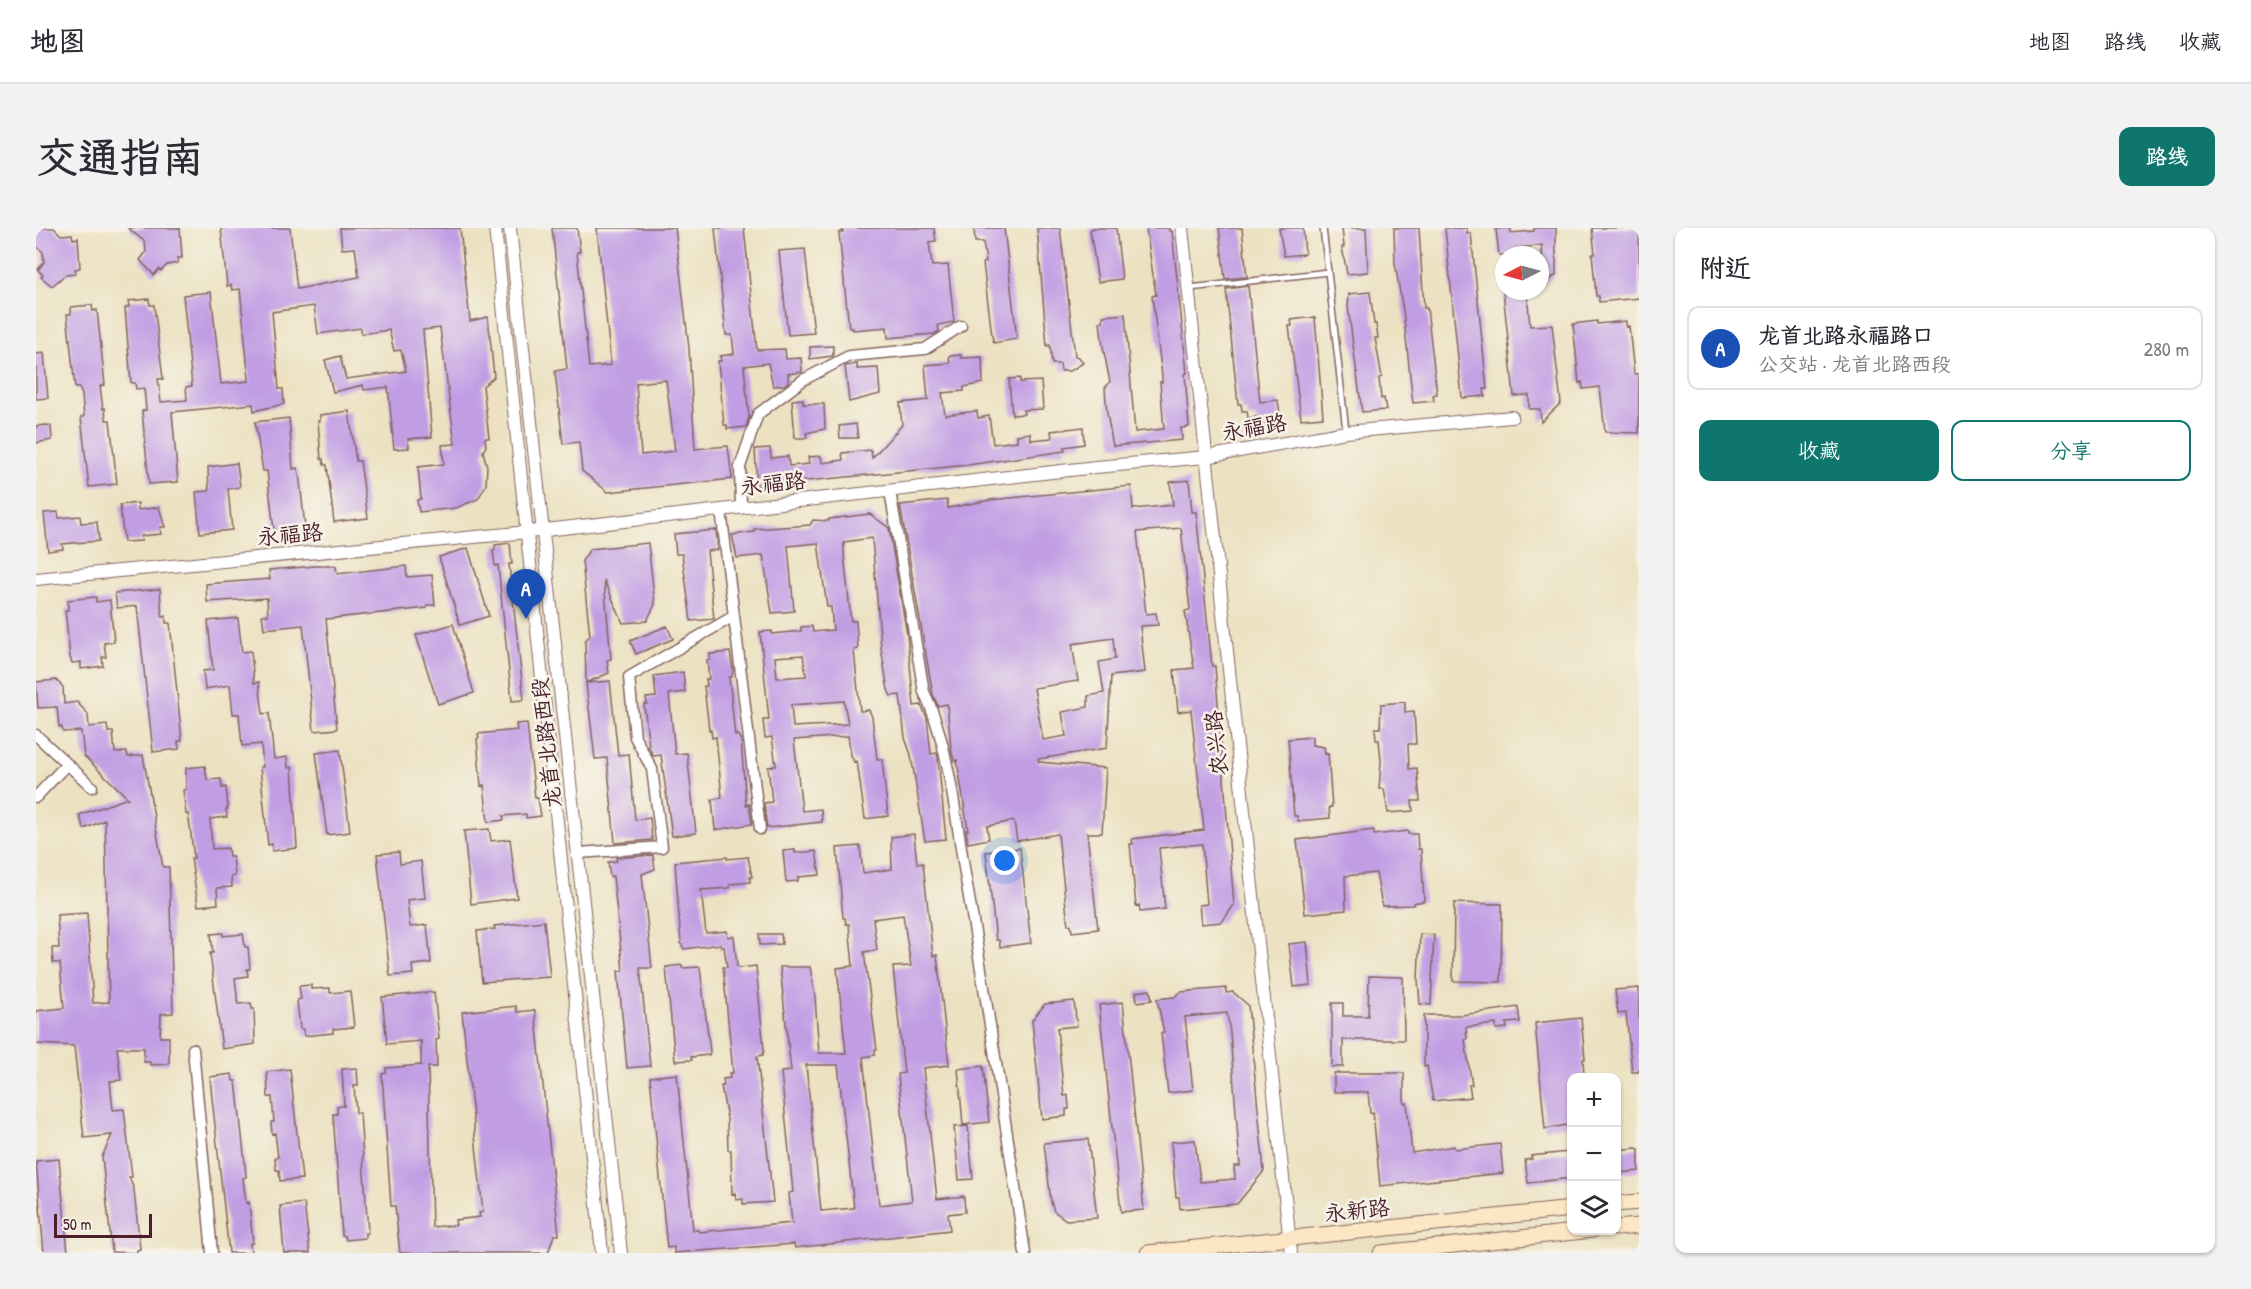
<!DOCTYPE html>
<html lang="zh">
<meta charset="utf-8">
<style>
body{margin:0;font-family:"Patrick Hand","LXGW WenKai TC",sans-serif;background:#f2f2f3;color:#2b2b33}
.controls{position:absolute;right:18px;bottom:18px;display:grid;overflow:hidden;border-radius:12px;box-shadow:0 2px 4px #0004}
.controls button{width:54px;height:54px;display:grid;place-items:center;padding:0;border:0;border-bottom:2px solid #e1e1e2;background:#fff;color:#2b2b33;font:30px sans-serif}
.compass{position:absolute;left:1459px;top:18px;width:54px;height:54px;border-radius:50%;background:#fff;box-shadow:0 2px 4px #0004;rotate:264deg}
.scale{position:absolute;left:18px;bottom:15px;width:98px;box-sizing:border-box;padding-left:6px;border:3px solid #4a1f2b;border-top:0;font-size:16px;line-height:21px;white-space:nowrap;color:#4a1f2b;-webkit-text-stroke:4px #f7f3e8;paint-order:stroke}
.you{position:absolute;left:969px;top:633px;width:21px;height:21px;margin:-15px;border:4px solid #fff;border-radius:50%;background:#1a73e8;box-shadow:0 0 0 9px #1a73e833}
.badge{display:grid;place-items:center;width:39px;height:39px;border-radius:50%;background:#0f766e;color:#fff;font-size:20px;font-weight:700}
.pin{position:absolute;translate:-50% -50px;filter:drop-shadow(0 2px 3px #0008)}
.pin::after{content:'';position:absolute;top:32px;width:21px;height:18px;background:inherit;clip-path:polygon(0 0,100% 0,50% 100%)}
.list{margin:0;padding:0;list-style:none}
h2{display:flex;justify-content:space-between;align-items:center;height:78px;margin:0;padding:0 24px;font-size:26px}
h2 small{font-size:20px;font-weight:400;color:#7c7c81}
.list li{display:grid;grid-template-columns:39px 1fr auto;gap:18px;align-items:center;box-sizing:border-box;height:84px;margin:0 12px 12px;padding:0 12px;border:2px solid #e1e1e2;border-radius:12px}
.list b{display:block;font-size:22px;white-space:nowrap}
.list p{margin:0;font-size:20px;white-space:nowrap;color:#7c7c81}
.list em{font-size:20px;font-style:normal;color:#7c7c81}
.actions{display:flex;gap:12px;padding:18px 24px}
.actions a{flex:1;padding:14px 0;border:2px solid #0f766e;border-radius:12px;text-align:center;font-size:21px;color:#0f766e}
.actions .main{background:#0f766e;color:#fff}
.icon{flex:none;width:33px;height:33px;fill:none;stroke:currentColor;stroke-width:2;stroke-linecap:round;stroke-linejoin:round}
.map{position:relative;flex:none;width:1603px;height:1025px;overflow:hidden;border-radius:12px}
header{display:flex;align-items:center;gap:36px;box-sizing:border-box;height:84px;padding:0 30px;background:#fff;border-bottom:2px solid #e1e1e2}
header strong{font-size:28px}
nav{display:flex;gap:33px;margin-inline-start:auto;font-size:21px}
.intro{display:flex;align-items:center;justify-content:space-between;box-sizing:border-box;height:144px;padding:0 36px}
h1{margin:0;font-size:42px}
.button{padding:15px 27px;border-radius:12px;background:#0f766e;color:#fff;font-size:21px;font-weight:700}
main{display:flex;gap:36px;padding:0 36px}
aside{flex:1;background:#fff;border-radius:12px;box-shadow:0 2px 4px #0004}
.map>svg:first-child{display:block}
.building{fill:#c19ee4;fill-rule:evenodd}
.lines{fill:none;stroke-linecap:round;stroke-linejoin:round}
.service-casing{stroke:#836360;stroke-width:8}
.minor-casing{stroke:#836360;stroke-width:13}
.tertiary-casing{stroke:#836360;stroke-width:14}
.secondary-casing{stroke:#836360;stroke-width:17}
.service{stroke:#fff;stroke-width:5}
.minor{stroke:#fff;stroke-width:10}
.tertiary{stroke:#fff;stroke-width:12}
.secondary{stroke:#fce6c4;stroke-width:15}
.labels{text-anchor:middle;stroke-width:5;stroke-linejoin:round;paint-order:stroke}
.street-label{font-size:22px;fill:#4a1f2b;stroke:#f7f3e8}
</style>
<header>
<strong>地图</strong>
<nav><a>地图</a><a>路线</a><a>收藏</a></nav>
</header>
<div class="intro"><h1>交通指南</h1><a class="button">路线</a></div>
<main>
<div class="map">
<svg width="1603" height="1025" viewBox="0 0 1603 1025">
<rect width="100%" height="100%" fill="#f7f3e8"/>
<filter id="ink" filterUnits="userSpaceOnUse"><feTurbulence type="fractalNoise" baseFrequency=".0167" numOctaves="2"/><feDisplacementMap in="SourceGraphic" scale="12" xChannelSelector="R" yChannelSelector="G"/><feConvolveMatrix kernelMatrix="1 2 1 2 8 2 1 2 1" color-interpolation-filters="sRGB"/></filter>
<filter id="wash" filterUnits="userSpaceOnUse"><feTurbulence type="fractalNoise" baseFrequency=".008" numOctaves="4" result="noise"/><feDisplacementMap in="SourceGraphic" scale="24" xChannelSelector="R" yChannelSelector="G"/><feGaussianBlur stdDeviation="1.35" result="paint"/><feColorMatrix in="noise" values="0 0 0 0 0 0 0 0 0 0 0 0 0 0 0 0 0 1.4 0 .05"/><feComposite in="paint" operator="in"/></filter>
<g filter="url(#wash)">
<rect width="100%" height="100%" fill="#ece2c2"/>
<g id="blocks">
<path class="building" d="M0 0H18L25 7 36 6 37 11 42 10 44 40 39 41 40 46 29 47 16 58 5 49 7 47 2 42 8 34 7 24 0 18Z
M92 0H144L146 30H141L142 35 131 37 125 43 123 41 118 47 104 32 110 24 109 14Z
M185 0H254L261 61 323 49 319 20 306 21 304 0H424L434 93 452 89 458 149 447 158 453 210H449L450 218 447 224 451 238 450 257 442 271 420 280 383 284 381 272 385 271 382 239 408 236 406 217 419 216 404 100 387 102 396 209 372 211 373 220 358 221 352 159 328 162 327 157 297 164 289 132 304 128 310 151 370 143 365 122 358 123 353 102 325 106V100L282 106 278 78 236 84 243 161H247L248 176 218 183 217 176 136 184 142 254 113 256 106 183 110 182 108 160 100 161 99 155H95L89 80 93 79 92 73 113 71 114 77H118L127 151H122L125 174 151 172 150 159 156 158 147 67 175 64 185 156 213 153 204 61 196 62 195 57 191 58Z
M516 0H541L544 24H541L553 139 575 137 561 0H639L653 120 659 221 692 218 696 251 572 264 546 243 543 214 527 216 519 143 531 141ZM630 152 639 223 605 227 600 155Z
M679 0H708L721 122 749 121 750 131 765 130 766 144 752 146V154L748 157 737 158 732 135 708 138 713 189 710 199 691 201V197H688L682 133H685L684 128 698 126 696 107H690Z
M806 0H898L900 13 893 14 896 38 912 37 918 94 902 97 903 103 898 106 852 110 851 99 817 102V100H813L803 5 807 4Z
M938 0H968L981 111 958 115 956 108 947 35 950 34 947 14H939Z
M1001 0H1024L1039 128 1043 129 1047 135 1034 143H1025L1024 136H1016L1014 117 1011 118Z
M1057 0H1080L1086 51 1062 54 1054 2Z
M1110 0H1133V3H1136L1151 145 1149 146 1153 199 1145 200 1146 212 1077 218 1071 186 1069 160 1074 154 1067 119 1064 94H1067V88L1089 86 1099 204 1128 201 1124 154H1126V148L1116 68 1120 67Z
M1183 0H1206L1211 49 1189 51Z
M1245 0H1267L1269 26 1248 28 1243 1Z
M1306 0H1330L1332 44 1311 46 1306 19H1308Z
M1358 0H1383L1388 80H1391L1401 166 1397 167 1398 173 1377 175 1367 82 1359 36Z
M1409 0H1431V5H1435L1451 161H1448L1449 168 1426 170Z
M1471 0 1475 1V5L1498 3V0H1520V47L1507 57 1506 17 1486 20 1487 27H1463L1460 1Z
M1556 0H1603V70L1563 74V68H1560L1557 36 1556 26H1559Z
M769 21 778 105 752 107 743 23Z
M1212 58 1224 174 1242 172 1245 193 1221 196 1220 189 1212 190 1211 183H1206L1205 176H1202L1190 61Z
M1467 63H1491L1494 98 1516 97 1525 175 1505 194 1504 181H1493V167L1478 168Z
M1334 64 1338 96H1340L1342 110H1339L1346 149 1343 150 1345 171 1348 170 1350 182 1326 184 1312 79 1313 66Z
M56 77 57 83 61 82 69 157 64 158 67 181 69 180 70 192H74L81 256 53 259 45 189H48L46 167 43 160H39L31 86H35V79Z
M1279 89 1287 189 1265 191 1253 98H1256L1255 92Z
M1561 93V96L1590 93V99L1593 98 1598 146H1603V205L1569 204 1564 159 1547 161 1546 154 1543 155 1537 96Z
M797 118V128L774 131V119Z
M8 125 12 170 0 171V126Z
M925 127V130L946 129 947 155 928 159V163L906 165 909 187 941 183 942 190 953 188 957 216 981 213V207L994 205 995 212 1016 210 1015 203 1047 199 1048 216 1028 219 1029 223 932 237 721 258 719 221 734 220 735 230 752 228 753 238 773 236 772 229 785 228 786 235 807 232 806 225 835 222 836 230 866 197 864 175 892 172 889 137 914 135 913 128Z
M821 136V141L842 140 844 166 813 174 809 138Z
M984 150V154L1005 153 1007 181 987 182 988 186 976 187 973 151Z
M767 171V176H788L789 201 770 205 771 210H759L756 172Z
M313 183 319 227 320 233H324L332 290 298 294 291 237H288L287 231H285L282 193H284V187Z
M253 190 257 241 261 240 263 245 269 299 238 302 231 243H227L219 194Z
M820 196 822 210H804L803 198Z
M11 197 15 198 16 212 0 215V198Z
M201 235 204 259 192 261 196 302 164 305 160 264 173 263 172 239Z
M1153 252 1156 284H1160L1176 438H1179L1198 677 1186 694 1165 696 1163 677 1171 676 1166 616 1123 620 1129 681 1104 684 1103 677 1100 678 1094 616H1097L1096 611 1168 602 1155 482 1142 484 1138 442 1158 440 1149 383 1154 382 1145 300 1101 304 1110 386 1120 385 1122 397 1104 398 1109 444 1075 448 1071 520 1002 531 1003 534 1070 540 1066 605H1051L1062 701 1036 704 1035 697H1032L1022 606 981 613 978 593 951 598 953 611 932 615 930 602H932L921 532 918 533 915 520 911 476 902 478 897 467 864 277 911 272 912 280 954 272 1095 258 1097 281 1137 277 1134 254ZM1077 410 1079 431 1063 434 1068 465 1052 468V479L1026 484 1030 508 1007 512 998 460 1042 453 1036 416Z
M102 275V282L123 279 129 299H124L125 306 105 308 106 313 88 314 84 277Z
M22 284 23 290 44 288 45 295 61 294 63 313 26 316 27 321 12 323 8 285Z
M834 286 853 300 871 407 878 478 885 477 891 490 895 526 901 525 902 530 910 611 889 613 875 527 869 510 864 467 855 468 852 462 845 420 836 310 808 314V326L815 393H820L822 421 818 422 824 483 833 482 836 489 841 531H846L852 588 829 591 821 533 818 534 815 527 812 508 758 512 766 583 785 581 786 594 731 600 728 575 736 574 732 539 740 538 736 509 729 510 727 492H733L724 404 736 403V406L765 403V399L776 398 777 404 797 402 795 379H791L782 315 752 318 758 383 736 385 727 327 701 330 696 307 718 304V301L774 297 777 292 793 293V291ZM767 427 770 448 741 450 739 429ZM808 473 812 496 757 499 755 477Z
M680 302 682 322 671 323 678 391 655 393 646 326H640L638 306Z
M474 315 476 336H473L488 472 476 473 462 337 459 338 457 322H459V317Z
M612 315 619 376 611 393 587 395 568 352 575 431 571 432 573 445 550 455 549 412 554 408 546 333 554 321Z
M432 320 453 388 424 397 403 329Z
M279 338H300L301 346 370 338 371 349 396 347 399 377H391V380L290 391 301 501 278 503 267 397 228 401 226 387H232L231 370 171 374 170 356 234 351 233 342Z
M124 361 126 389 130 388V395H134L146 513H142L143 521 117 524 101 378 81 380 79 365Z
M60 369V374L74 372 78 414 68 415 70 429H66L67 438 45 441V434L36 435 34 429 29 382H32V372Z
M202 390 206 424 215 423 218 455 223 454 227 486 233 485 238 531 251 529 252 540 256 539 261 620 236 623V616L232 617 224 539H227L225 516 206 518 203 486H197L194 457 169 461 167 443 177 442 172 393Z
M417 396 438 465 402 476 380 407Z
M631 398 637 411 600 426 594 413Z
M694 424 697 442 696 449H693L699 508 702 507 705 513 710 577 713 576 716 596 679 602 676 572 686 569 680 509 676 510 675 502H673L668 458H671L670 451H673L671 432H674V426Z
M647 444 649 464 633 466 639 526 651 525 660 605 636 608 625 527 617 528 613 519 608 476H611L610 470 620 469 618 448Z
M20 452 27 459 28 476 41 474 52 486 53 499 71 497 72 504H77L79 525 91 524 92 529 107 527 127 639H133L137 785 125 786 124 809H133V836L114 837V834H108V820H81L85 852 74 853 77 882 88 881 96 949H93L98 962 104 1021 101 1022V1025L76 1024 66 929 76 907 48 910 38 818 0 816V783L28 780 24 735H17L16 720H23L21 687 51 685 57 775 73 774 69 592 48 601 43 587 92 570 48 528 45 503 27 504 26 499H23L21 479 2 480 0 454Z
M574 453 582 527 593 526 599 592 614 590 616 612 579 615 571 530 559 531 550 455Z
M1369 474V484L1378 483 1380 516H1372L1373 541 1381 540 1384 573H1376L1377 583 1352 585 1348 561H1343L1345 533 1343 512H1340L1339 500H1344L1345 476Z
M491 495 499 570H502L505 588 490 590V586L467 588 468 592 452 594 448 557 445 558 441 511 443 510 442 506 481 502 480 496Z
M1276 509V517L1288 519 1289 526 1292 525 1296 579H1293L1294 590 1262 593 1261 588H1258L1252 511Z
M304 522 314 604 291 607 280 525Z
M169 538 171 552 185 551 186 560 190 559 192 581H190L191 589 174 591 176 621 192 620 193 629H197L199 648 195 649 196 659 181 660 182 676 162 678 155 630H158L154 599 152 586H150L147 562 150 561V540Z
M453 601 455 613 474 611 481 670 435 676 428 603Z
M1338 602V607L1372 603V606H1381L1382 621H1385L1388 673 1377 675V677L1346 678 1340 645 1309 648 1310 682 1269 686 1261 612Z
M878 606 881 636 887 635 897 728 901 727 913 837 887 840 901 971 928 968 929 984 912 986 914 1002 759 1020 758 1016 638 1025V1019L631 1020 614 849 641 846 657 1002H662L663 1004 756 995 753 965 757 964 745 844 755 843 744 739H774L779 769 783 825H810L801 740 817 738 813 696H810L809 690H807L801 620 824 618 827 645 856 641 855 609ZM867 687 875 738 857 739 868 845 862 846 876 973 843 977 827 829 839 827V822H841L828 724 841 722 837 691ZM770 837H802L818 980 785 983Z
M984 620 995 715 964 719 963 712H960L950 624Z
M759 622V625L780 623 784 647 762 649V653L750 654 747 623Z
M363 624 364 636 385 633 389 670 371 672 374 699 391 697 395 735 376 737 377 746 354 748 341 626Z
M617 627 619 641 606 646 616 740H604L614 838 591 840 582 743H587L577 648 574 649 572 634 581 633 580 630Z
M691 629V631L712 629 716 649H714V654L694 656V660L665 662 670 705 691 703 692 709 698 708 701 738 703 740 720 738 728 822 727 827 721 828 737 974 707 976V971L700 972 699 965 696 966 695 922H692L691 890 685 858H688L687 851 694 850 693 845H697L687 739H691L688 719H685V716L648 721 645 716 639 634Z
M1418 675 1466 676 1465 754 1417 753Z
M508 693 514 749 446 754 441 703 459 701 458 698Z
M187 705V708L207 706 209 719H212L214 741H211L212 748 199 750 202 776 215 775 216 781H218L219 816 186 821 174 725H177L175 706Z
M723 706H745L746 716 724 717Z
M1384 706 1398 707 1395 777 1384 776 1382 751Z
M1271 714 1275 757 1258 759 1253 716Z
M646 737V740L664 739 674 824 673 827 655 829 656 832 639 833 630 739Z
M1333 748 1367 749 1368 812H1307V839H1296V775H1307V788H1332Z
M275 757V761L294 760V765L314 763 318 799 297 801V805L268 808 267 801H264L261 772 265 771 263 758Z
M1190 760V765L1197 764 1212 777 1228 943 1201 976 1144 981 1143 969H1140L1135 914 1159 912 1164 954 1199 951 1198 938H1204L1194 805 1191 785 1149 789 1157 862 1132 865 1125 805H1128L1121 771 1138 769 1145 764Z
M1603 760V844H1596L1590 785 1582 786 1579 762Z
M1114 762 1116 772 1101 774 1100 764Z
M398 764 403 811 400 812 401 839H392L396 999 420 997 419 992 444 989 443 985 447 984 426 784 480 778 481 784 499 782 523 1007H518L512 1025H364L359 978H355L346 846 350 845V840L385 837V813L351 816 346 769Z
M1038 773 1041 798 1021 800 1028 868 1032 867 1033 881H1030V888L1006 891 996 792 1009 776Z
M1087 774 1108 982 1085 984 1063 777Z
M1482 779 1484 794 1470 795 1471 800 1460 801V796L1430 799 1431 811 1429 812 1436 857H1433L1435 869 1397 873 1391 838 1388 839V787H1426Z
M1545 790 1549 831H1547L1548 849H1536V896L1509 901 1499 795Z
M947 838 953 894 927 897 922 841Z
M321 840 322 858H318L320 885H324L332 1005H329V1010L310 1012 309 1008H306L297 886H301V878H308L306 841Z
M254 841 266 951 244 953 243 942H240L239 930 242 929 239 905 236 906 235 894H238L236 869H232L231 844Z
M1298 845H1368V875H1371L1376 925 1418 918 1419 921 1464 916 1467 945 1344 958 1337 884 1334 885 1332 864H1298Z
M196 846 197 853H200L209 935 210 949 207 950 210 975 213 974 217 1015H214L215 1025H193L176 870 174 849Z
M932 898 937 951 923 952 918 899Z
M1052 911 1061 990 1030 992 1018 983 1015 974 1008 915Z
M1600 920 1603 921V943L1581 945V922Z
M1532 924V927H1536V950L1492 955 1489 932 1496 931 1495 928Z
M23 931 32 1025H8L0 933Z
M268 975 274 1025H248L244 978Z"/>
</g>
</g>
<g filter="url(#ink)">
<use href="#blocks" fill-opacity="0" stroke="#836360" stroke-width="1.5"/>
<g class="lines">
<defs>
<path id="service" d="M1287 0 1292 44
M1154 60 1292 44 1310 203"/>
<path id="minor" d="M854 263 888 464C912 512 920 591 929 646 951 772 970 898 989 1025
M705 280 704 239 722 186 767 152 813 128 889 121 925 98
M685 282 724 601
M0 507 56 559
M0 569 31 536
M543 625 626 619 616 541 599 509 593 449 698 388
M157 821 176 1025"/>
<path id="tertiary" d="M459 0 566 1025
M474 0 585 1025
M1146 0 1255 1025
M0 351 492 304 1060 239 1170 229 1310 204 1476 189"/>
<path id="secondary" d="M1580 976 1603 974
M1580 1000 1603 998
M1112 1025 1536 981
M1345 1025 1557 1002"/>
</defs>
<use href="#service" class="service-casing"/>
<use href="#minor" class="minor-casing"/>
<use href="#tertiary" class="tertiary-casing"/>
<use href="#secondary" class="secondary-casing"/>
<use href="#service" class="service"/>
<use href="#minor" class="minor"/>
<use href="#tertiary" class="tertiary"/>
<use href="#secondary" class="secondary"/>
</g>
</g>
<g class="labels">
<g class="street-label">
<text transform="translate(1218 199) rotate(-10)" y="8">永福路</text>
<text transform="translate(737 255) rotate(-6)" y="8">永福路</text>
<text transform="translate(254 306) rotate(-5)" y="8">永福路</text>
<text transform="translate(510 515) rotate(-96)" y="8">龙首北路西段</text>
<text transform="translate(1180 515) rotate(-96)" y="8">农兴路</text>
<text transform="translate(1321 982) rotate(-6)" y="8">永新路</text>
</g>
</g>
</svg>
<div class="controls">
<button>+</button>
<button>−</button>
<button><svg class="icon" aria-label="layers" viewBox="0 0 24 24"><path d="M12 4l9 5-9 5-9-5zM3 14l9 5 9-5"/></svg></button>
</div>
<svg class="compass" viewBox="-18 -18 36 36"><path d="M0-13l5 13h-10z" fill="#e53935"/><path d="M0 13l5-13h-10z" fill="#7c7c81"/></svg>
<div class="scale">50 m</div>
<div class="you"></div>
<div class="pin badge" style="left:490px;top:391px;background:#1a4fb4">A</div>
</div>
<aside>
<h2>附近<small></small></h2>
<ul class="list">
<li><span class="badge" style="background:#1a4fb4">A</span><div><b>龙首北路永福路口</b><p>公交站 · 龙首北路西段</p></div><em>280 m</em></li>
</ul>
<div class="actions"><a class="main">收藏</a><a>分享</a></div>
</aside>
</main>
